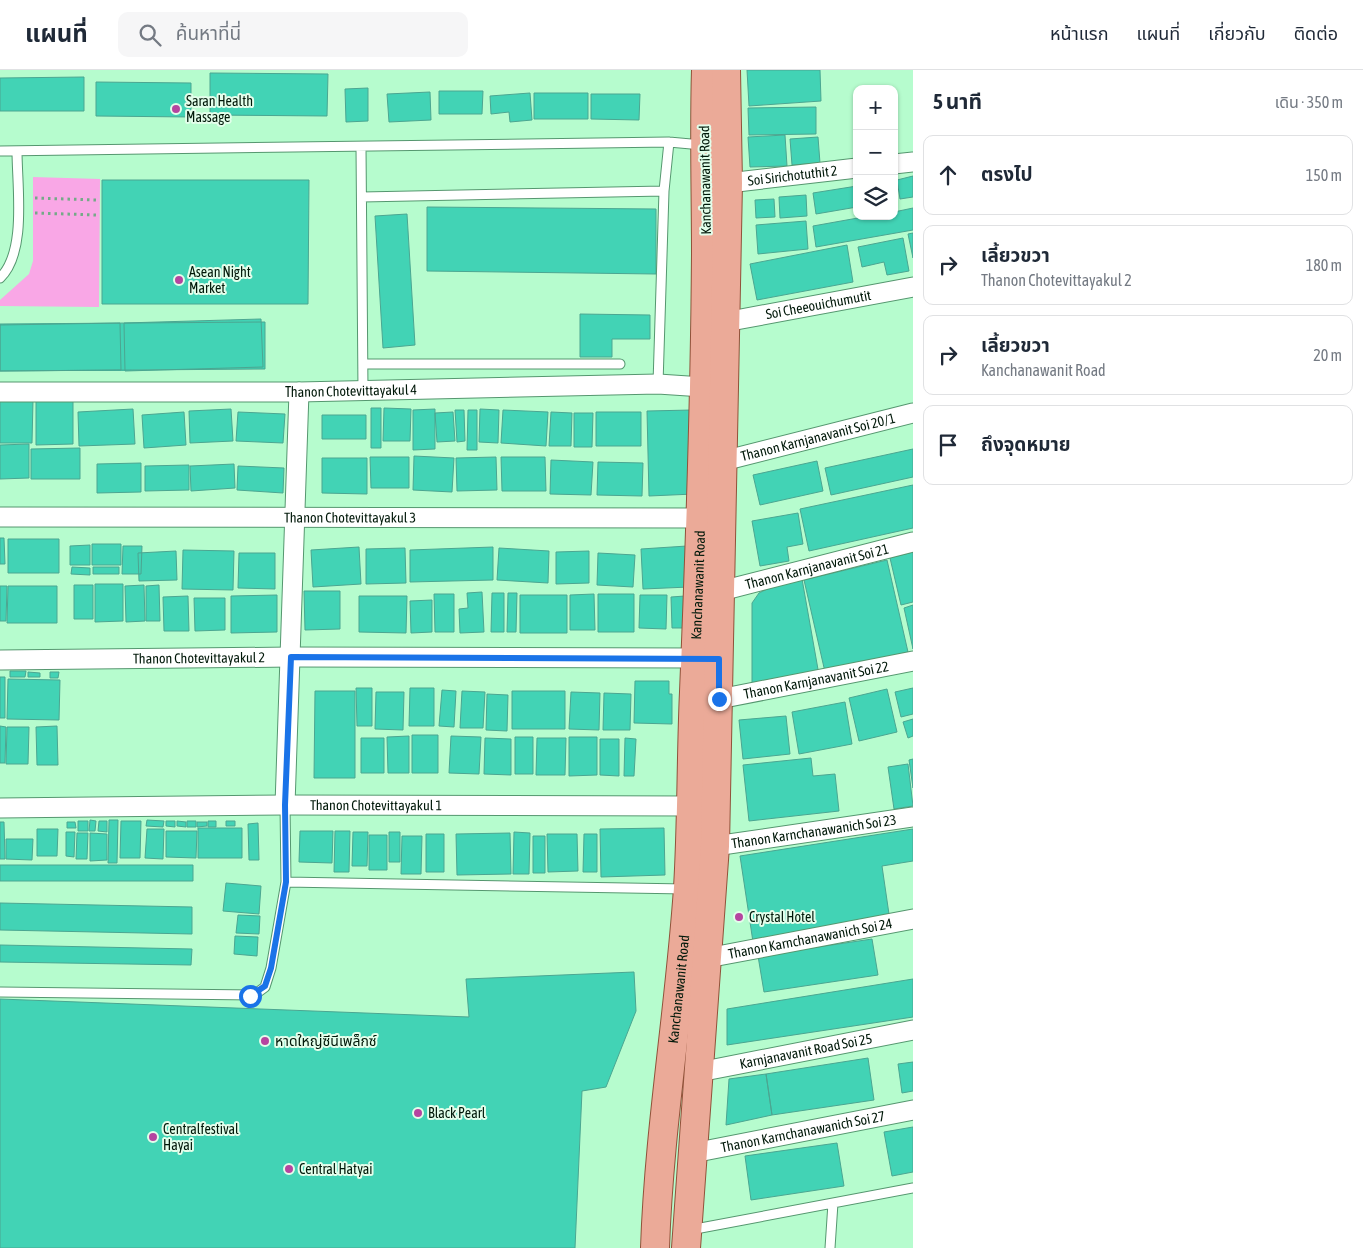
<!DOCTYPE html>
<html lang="th">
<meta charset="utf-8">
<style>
body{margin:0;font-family:"Asap Condensed","Noto Sans Thai",sans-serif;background:#f6f6f7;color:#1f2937}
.controls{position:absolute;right:15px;top:15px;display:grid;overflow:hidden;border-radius:10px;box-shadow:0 1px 4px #0004}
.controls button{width:45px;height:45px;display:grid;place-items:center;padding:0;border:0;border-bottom:1px solid #e0e1e3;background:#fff;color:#1f2937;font:25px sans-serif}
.stop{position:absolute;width:15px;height:15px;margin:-11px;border:4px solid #1a73e8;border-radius:50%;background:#fff}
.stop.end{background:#1a73e8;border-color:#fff;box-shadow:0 1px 5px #0008}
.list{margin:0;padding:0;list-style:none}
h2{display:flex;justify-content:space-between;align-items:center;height:65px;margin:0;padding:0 20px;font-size:21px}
h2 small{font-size:16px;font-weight:400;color:#747a83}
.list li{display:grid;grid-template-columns:32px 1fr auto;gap:15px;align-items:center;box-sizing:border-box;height:80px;margin:0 10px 10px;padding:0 10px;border:1px solid #e0e1e3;border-radius:10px}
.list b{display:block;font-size:19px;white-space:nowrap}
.list p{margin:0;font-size:16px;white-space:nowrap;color:#747a83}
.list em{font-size:16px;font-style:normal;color:#747a83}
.icon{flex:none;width:28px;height:28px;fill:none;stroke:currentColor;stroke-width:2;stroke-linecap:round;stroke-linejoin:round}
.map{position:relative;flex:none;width:913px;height:1178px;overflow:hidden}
header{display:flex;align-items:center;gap:30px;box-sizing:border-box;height:70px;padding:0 25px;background:#fff;border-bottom:1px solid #e0e1e3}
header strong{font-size:24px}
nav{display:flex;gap:28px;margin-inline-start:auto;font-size:18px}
.search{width:350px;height:45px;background:#f6f6f7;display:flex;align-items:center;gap:12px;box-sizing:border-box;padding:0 18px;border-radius:10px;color:#747a83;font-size:19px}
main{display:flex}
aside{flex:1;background:#fff}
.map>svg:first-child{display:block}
.green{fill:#f9a7e6}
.building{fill:#42d3b5;stroke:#4ba691}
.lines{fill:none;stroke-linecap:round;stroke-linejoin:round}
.lane-casing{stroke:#55976f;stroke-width:11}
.street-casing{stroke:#55976f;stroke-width:21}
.primary-casing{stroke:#90523a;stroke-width:30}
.path{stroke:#74aa87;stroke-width:3;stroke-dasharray:2.5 4;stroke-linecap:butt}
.lane{stroke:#fff;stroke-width:9}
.street{stroke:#fff;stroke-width:19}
.primary{stroke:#ebaa98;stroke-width:28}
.route{stroke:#1a73e8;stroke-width:6}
.poi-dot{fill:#b545a0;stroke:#e3feeb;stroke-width:2}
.labels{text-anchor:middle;stroke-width:4;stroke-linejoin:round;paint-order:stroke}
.poi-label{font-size:14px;fill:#001809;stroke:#e3feeb;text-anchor:start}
.street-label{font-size:14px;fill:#001809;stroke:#e3feeb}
</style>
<header>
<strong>แผนที่</strong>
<div class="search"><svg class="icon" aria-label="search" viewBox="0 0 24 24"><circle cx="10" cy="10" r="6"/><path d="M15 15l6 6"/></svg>ค้นหาที่นี่</div>
<nav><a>หน้าแรก</a><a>แผนที่</a><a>เกี่ยวกับ</a><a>ติดต่อ</a></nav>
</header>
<main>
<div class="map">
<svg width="913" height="1178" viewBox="0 0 913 1178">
<rect width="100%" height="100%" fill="#b6fcce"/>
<path class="green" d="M33 107 100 109 99 237 0 236V230L29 204 33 191Z"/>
<path class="building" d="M747 0H820L821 31 749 36Z
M210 3 328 4 327 46 210 45Z
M84 7V41H0V8Z
M96 12 191 13V47L96 46Z
M368 18V51L346 52 345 19Z
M439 21H483L482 44H439Z
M430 22 431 50 389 52 387 24Z
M530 23 532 50 510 52 509 42 491 44 490 26Z
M534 23H588V49H534Z
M591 24H640L639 50 591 49Z
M816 37V64L749 65 748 38Z
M785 65 787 96 750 97 748 67Z
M818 67 820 93 792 95 790 69Z
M913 106V127L900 129 897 110Z
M102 110H309L308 234H102Z
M857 116V137L816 144 813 123Z
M806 125 807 146 780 148 779 127Z
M774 129 775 147 756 148 755 130Z
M427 137 656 139V204L427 201Z
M913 138V160L816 177 813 156 869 146H894V142Z
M407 144 415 275 383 278 375 146Z
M806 151 808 179 758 184 756 155Z
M913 163V188L908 164Z
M903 168 909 201 887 205 884 192 862 197 858 177Z
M847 175 853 212 757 230 750 194Z
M580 244 650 245V269H612V287H580Z
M261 249 263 297 125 301 124 253Z
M265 252V299L0 301V254Z
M120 253 121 300 0 301V255Z
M0 330H33L32 373H0Z
M36 330H73V374L36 375Z
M371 338H381V378H371Z
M384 338 411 339 410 371H383Z
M133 339 135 374 79 376 78 342Z
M231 339 233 371 190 373 189 341Z
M435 339V379L413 380V340Z
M480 339 499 340 498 373 479 372Z
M455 340H464L465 371 457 372Z
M468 340H477V380H467Z
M503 340 548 342 546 376 501 373Z
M692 340 694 424 649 426 647 341Z
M184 342 186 375 144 378 142 345Z
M238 342 285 344 283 373 236 371Z
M453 342 455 371 437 372 435 343Z
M551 342 572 343 571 376H549Z
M596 342H641V376H596Z
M574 343H593L592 377H574Z
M322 345H366V369H322Z
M29 374V408L0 409V375Z
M80 378V409H31V379Z
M913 379V407L831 425 825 398Z
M414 386 454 388 452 422 413 420Z
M370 387H409V418H371Z
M496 387 497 420 457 421 456 388Z
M501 387H545L546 421H502Z
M322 388H367V424L322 423Z
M551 390 593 392 591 425 550 424Z
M817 391 823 421 760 435 753 405Z
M598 392 643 393 642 426 597 425Z
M141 393V422L97 423V394Z
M234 394 235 418 191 421 190 396Z
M189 395V420L145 421V396Z
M238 396 284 398 283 423 237 420Z
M913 415V458L809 481 800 439Z
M798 443 803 474 787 477 789 491 760 496 752 451Z
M0 468H4L5 494H0Z
M8 469H59V503H8Z
M92 474H121V495H92Z
M90 475V495H70V476Z
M123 476H142L141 504H122Z
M687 476 689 517 643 519 641 479Z
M359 477 361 514 313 517 311 480Z
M493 477V510L410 512V480Z
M405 478 406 513 366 514V479Z
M499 478 549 481 548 513 497 510Z
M183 480 234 481 233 520 182 519Z
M176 481 177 510 139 511 138 483Z
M589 481V513L556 514V482Z
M913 482V532L901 535 890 488Z
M239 483H275V519L238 518Z
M598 483 635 485 633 517 597 515Z
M887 490 908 582 825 602 804 510Z
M72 497 90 498V505L71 504Z
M93 497H119V504H93Z
M802 509 819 605 752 613V533L759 523 777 514Z
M95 514H123V551L95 552Z
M74 515H93V549H74Z
M144 515 145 551 126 552 125 516Z
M159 515 160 551H146V516Z
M0 516H7L6 551H0Z
M8 516H57V553H7Z
M304 521H340V559L305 560Z
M482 522 484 562 460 563 459 539 468 538 467 523Z
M492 523H504V562H491Z
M508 523H517L516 562H507Z
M434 524H454V562H435Z
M594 524 595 560H570V525Z
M598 524H634V562H598Z
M277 525V562L231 563V526Z
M520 525H567V563H520Z
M640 525H667L666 559 639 558Z
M188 526 189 561H164L163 527Z
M359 526H407L406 563 359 562Z
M685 526 686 558H672L671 527Z
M194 528H225V560L195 561Z
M432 530V562L411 563 410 531Z
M913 535V579L904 538Z
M10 601H26L25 607H10Z
M28 602 40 603V607H28Z
M50 602H59L58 608H50Z
M0 607H5V648H0Z
M8 609 60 610 59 650 7 649Z
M635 611H669V624H672V654L634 653Z
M356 618H372V656H357Z
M410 618H434V656H409Z
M913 618V644L901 647 895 622Z
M887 619 897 662 859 671 849 628Z
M442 620 456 621 454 657 439 656Z
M315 621H355V708H314Z
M462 621 485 622 483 658H460Z
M512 621H565V659H512Z
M376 622H404L403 660 375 659Z
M571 622 600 623 599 660 569 659Z
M604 623 631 624 630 660H603Z
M487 624 508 625 507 661 486 660Z
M845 632 852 674 799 684 792 642Z
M786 646 790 684 743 689 739 650Z
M913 649V666L908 668 903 652Z
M0 656 6 657 5 693H0Z
M57 656 58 695H37L36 657Z
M7 657H29L28 694H6Z
M412 665H438V703H412Z
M409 666V703H388L387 667Z
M451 666 481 667 479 704 449 703Z
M515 667H533V704H515Z
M569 667H597V705L569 706Z
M361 668H384V703H361Z
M485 668 511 669V705L484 704Z
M537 668H566L565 705H536Z
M625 668 636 669 634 706H624Z
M600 669H619V706L600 705Z
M811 688 813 706 835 704 839 741 749 751 743 695Z
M913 689V718L909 690Z
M908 694 913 736 894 739 888 697Z
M90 750 96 751 95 761H89Z
M109 750H118L117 793H108Z
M147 750 164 751 163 757 146 756Z
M78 751H88V761H78Z
M99 751H107V762L98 761Z
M121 751H141L140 788H120Z
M166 751H175V757L166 756Z
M177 751 186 752V757L177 756Z
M187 751H196V757H187Z
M208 751H216V757H208Z
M226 751H235V756H226Z
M0 752H4L5 789H0Z
M67 752H75L76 758H67Z
M197 752H207V756L197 757Z
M258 753 259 790H249L248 754Z
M198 758H242V788H198Z
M664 758 665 805 601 807 600 759Z
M37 759H58L57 786H37Z
M147 759H164L163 789 145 788Z
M913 759V791L882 796 890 851 753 872 740 786Z
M166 761H197L196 788 166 787Z
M300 761H333L332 793 299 792Z
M335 761H350L349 802H334Z
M66 762H75L74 787 66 786Z
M353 762H368L367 796H352Z
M389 762H400V792H389Z
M514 762 530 763 529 804H513Z
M77 763H88L87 789H76Z
M90 763 107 764V790L90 791Z
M510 763 511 804 457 805 456 764Z
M426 764H444V802H426Z
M547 764H577L578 801 548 802Z
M584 764H597V802H583Z
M369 765H387V800H369Z
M402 766H422L421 804H401Z
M533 766H545V803H533Z
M6 769H33L32 790 6 789Z
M0 795H193V811H0Z
M226 813 261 816 259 844 223 841Z
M0 833 192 837V864L0 860Z
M238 845 260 846 259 864 236 863Z
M235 866 258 867 257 886 234 884Z
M872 869 878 905 764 922 758 886Z
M0 875 192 879 191 895 0 892Z
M634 902 636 941 606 1017 582 1021 575 1178H0V929L469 947 466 909Z
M913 909V947L727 975V939Z
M868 988 874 1030 772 1045 766 1004Z
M913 992V1021L902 1023 898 994Z
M766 1004 772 1045 726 1055 729 1009Z
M913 1057V1102L892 1106 884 1062Z
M837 1073 844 1116 751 1130 745 1086Z"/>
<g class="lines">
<defs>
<path id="lane" d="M361 77 363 320
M0 81 669 72 702 75
M362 127 664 121 669 72
M0 208C27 182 17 117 17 81
M363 294H620
M658 314 664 121
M286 812 686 819
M0 922 254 925 265 917 271 898 286 812 285 735
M690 1160 913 1118
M830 1178 833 1133"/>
<g id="street">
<path d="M894 94 913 92"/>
<path id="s1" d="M728 113 857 98"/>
<path id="s2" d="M725 252 913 217"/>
<path id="s3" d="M0 322H299L658 314 703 317"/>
<path id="s4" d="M723 391 913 343"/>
<path id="s5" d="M0 447 701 448"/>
<path id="s6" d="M721 521 913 472"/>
<path id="s7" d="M0 590 291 587 697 588"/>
<path id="s8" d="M719 629 913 591"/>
<path d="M285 735 299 322"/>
<path id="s9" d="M0 738 285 735 691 736"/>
<path id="s10" d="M715 776 913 747"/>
<path id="s11" d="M707 888 913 849"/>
<path id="s12" d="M699 1002 913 960"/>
<path id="s13" d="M693 1083 913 1040"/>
</g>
<g id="primary">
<path id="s14" d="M655 1178C659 1058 680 938 688 818 692 753 691 687 694 622 700 477 705 330 706 184 706 122 704 62 706 0"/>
<path d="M686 1178 715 776 728 113 726 0"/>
</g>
</defs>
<use href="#lane" class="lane-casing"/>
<use href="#street" class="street-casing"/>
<use href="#primary" class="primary-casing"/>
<path class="path" d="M35 128 97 130
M35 143 97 145"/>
<use href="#lane" class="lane"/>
<use href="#street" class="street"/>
<use href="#primary" class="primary"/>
</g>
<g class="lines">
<path class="route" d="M250 926 265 916 271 898 286 812 285 735 291 587 719 589V629"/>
</g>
<g class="poi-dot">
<circle cx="176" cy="39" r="5"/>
<circle cx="179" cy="210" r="5"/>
<circle cx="739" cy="847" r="5"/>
<circle cx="265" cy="971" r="5"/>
<circle cx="418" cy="1043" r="5"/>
<circle cx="153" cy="1067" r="5"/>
<circle cx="289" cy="1099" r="5"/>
</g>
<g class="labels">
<g class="poi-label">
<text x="186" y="36">Saran Health<tspan x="186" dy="16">Massage</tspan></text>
<text x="189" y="207">Asean Night<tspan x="189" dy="16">Market</tspan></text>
<text x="749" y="852">Crystal Hotel</text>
<text x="275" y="976">หาดใหญ่ซีนีเพล็กซ์</text>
<text x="428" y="1048">Black Pearl</text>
<text x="163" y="1064">Centralfestival<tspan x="163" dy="16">Hayai</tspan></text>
<text x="299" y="1104">Central Hatyai</text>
</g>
<g class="street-label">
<text dy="5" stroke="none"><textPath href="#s1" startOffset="65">Soi Sirichotuthit 2</textPath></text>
<text transform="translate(705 110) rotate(-91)" y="5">Kanchanawanit Road</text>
<text dy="5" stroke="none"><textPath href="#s2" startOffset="95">Soi Cheeouichumutit</textPath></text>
<text dy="5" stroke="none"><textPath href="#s3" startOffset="351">Thanon Chotevittayakul 4</textPath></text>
<text dy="5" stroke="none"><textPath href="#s4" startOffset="98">Thanon Karnjanavanit Soi 20/1</textPath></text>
<text dy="5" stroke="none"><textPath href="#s5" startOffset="350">Thanon Chotevittayakul 3</textPath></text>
<text dy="5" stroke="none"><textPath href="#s6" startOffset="99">Thanon Karnjanavanit Soi 21</textPath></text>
<text dy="5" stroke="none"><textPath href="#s14" startOffset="665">Kanchanawanit Road</textPath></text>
<text dy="5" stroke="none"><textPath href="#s7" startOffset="199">Thanon Chotevittayakul 2</textPath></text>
<text dy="5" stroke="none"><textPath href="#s8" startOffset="99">Thanon Karnjanavanit Soi 22</textPath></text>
<text dy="5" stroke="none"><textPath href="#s9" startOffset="376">Thanon Chotevittayakul 1</textPath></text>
<text dy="5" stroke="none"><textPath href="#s10" startOffset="100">Thanon Karnchanawanich Soi 23</textPath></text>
<text dy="5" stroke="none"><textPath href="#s11" startOffset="105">Thanon Karnchanawanich Soi 24</textPath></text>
<text dy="5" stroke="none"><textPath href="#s14" startOffset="260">Kanchanawanit Road</textPath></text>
<text dy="5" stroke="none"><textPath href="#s12" startOffset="109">Karnjanavanit Road Soi 25</textPath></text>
<text dy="5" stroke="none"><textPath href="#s13" startOffset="112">Thanon Karnchanawanich Soi 27</textPath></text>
</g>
</g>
</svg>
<div class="controls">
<button>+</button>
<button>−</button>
<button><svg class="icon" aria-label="layers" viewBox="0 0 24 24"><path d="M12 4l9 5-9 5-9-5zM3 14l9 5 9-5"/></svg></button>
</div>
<div class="stop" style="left:250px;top:926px"></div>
<div class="stop end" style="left:719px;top:629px"></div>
</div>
<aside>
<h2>5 นาที<small>เดิน · 350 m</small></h2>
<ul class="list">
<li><svg class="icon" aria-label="ahead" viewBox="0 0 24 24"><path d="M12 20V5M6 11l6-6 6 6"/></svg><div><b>ตรงไป</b></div><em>150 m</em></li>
<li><svg class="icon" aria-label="right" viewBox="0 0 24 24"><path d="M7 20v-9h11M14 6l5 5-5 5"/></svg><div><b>เลี้ยวขวา</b><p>Thanon Chotevittayakul 2</p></div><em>180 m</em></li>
<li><svg class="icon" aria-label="right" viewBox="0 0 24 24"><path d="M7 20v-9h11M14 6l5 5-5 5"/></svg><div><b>เลี้ยวขวา</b><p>Kanchanawanit Road</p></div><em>20 m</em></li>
<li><svg class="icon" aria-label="arrive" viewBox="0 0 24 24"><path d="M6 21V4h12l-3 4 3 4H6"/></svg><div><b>ถึงจุดหมาย</b></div></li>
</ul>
</aside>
</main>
